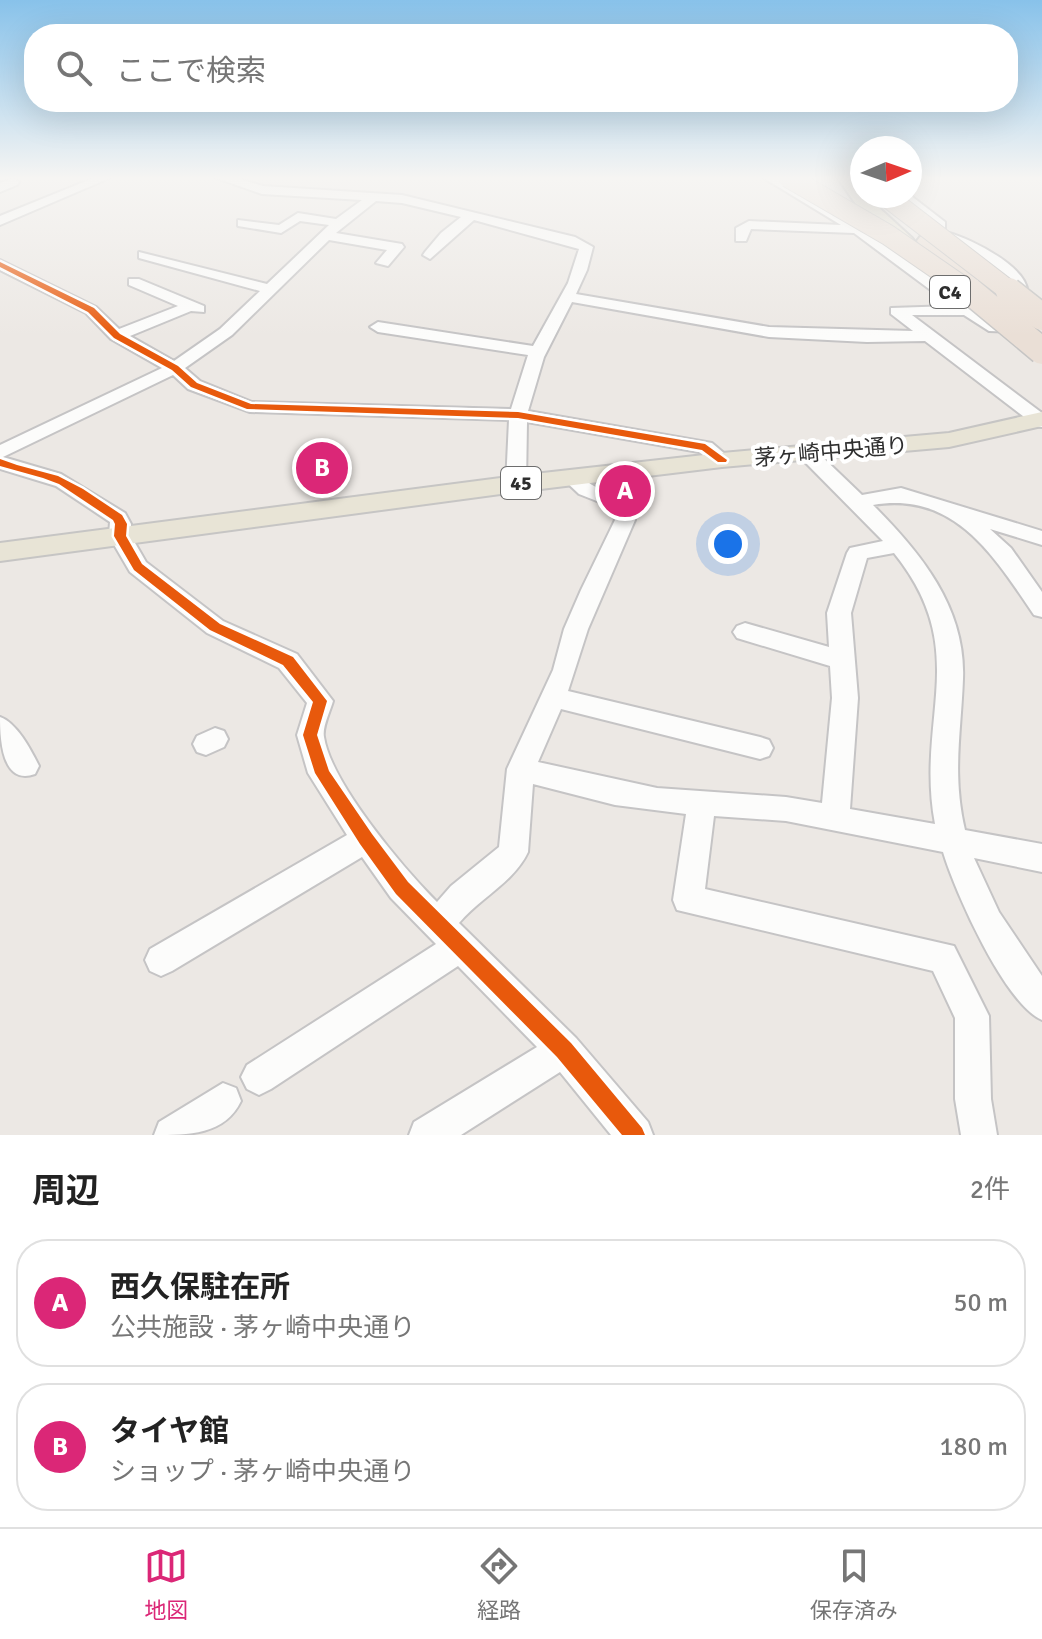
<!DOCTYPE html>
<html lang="ja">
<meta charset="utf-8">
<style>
body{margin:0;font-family:Signika,"Noto Sans JP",sans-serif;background:#f6f6f6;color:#222}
.compass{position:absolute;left:850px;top:136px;width:72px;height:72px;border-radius:50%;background:#fff;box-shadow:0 8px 32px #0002;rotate:88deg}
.you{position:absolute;left:728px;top:544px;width:28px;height:28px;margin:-20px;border:6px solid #fff;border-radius:50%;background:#1a73e8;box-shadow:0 0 0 12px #1a73e833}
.badge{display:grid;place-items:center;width:52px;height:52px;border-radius:50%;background:#db2777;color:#fff;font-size:26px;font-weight:700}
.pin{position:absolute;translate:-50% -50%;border:4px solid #fff;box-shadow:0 2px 8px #0006}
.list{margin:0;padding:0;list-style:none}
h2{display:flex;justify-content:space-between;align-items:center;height:104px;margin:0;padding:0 32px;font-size:34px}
h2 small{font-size:26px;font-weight:400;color:#767676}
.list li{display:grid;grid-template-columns:52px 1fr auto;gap:24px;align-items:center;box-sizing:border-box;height:128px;margin:0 16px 16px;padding:0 16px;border:2px solid #e0e0e0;border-radius:32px}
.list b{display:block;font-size:30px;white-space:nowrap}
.list p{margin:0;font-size:26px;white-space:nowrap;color:#767676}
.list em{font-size:26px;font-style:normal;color:#767676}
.icon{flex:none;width:44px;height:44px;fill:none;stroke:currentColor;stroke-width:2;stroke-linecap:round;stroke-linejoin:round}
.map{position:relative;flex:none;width:1042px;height:1135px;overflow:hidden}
.search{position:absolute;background:#fff;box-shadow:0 8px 32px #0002;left:24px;right:24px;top:24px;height:88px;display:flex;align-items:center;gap:20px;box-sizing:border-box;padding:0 28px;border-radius:32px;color:#767676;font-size:30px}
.sheet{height:392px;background:#fff}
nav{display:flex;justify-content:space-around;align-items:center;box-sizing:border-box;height:112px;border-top:2px solid #e0e0e0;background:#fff;font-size:22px;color:#767676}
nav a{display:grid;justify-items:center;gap:4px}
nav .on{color:#db2777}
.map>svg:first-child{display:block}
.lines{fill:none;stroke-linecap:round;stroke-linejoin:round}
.minor-casing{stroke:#c5c4c5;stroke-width:4}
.major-casing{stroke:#c6c5c4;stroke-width:4}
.highway-casing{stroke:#c6c5c4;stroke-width:4}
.minor{fill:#fcfcfb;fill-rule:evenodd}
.major{fill:#e8e4d6;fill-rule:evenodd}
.highway{fill:#eadfd6;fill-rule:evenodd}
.highway-bridge-far1-casing{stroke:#c6c5c4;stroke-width:22;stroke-linecap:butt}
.highway-bridge-casing{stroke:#c6c5c4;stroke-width:29;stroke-linecap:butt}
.highway-bridge-far1{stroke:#eadfd6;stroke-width:20}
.highway-bridge{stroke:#eadfd6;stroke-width:26}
.cycleway-casing{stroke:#fff;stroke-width:5}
.cycleway{fill:#e8590c;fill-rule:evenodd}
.labels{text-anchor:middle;stroke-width:8;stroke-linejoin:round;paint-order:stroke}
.shield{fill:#fff;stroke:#6d6d6d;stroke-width:2}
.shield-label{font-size:20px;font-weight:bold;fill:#2e2e2e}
.street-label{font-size:22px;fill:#2e2e2e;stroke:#fff}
</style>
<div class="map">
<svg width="1042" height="1135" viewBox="0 0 1042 1135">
<rect width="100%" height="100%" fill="#ece8e4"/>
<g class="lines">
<defs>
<path id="minor" d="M96 177H112L0 225V216Z
M214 177H233L263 186 402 195 575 237 593 247 587 270 576 294 769 327 913 331 891 314V308L952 306 854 233 751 229 746 241H736V228L749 221 841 225 762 177H777L815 196 888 243 993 321 1024 324 1026 327 1018 332 989 331 964 315H912L1042 413V427L1036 426 925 341 867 342 769 337 572 302 544 357 528 411 712 443 732 460 729 464H715L699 452 527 422 526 484 516 490 506 484 509 420 250 412 188 389 173 375 3 457 61 474 125 513 131 524V536L146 562 223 621 297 654 333 701C330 712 322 727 324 737 331 783 404 869 437 902L451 886 499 847 507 769 553 670 564 629 581 590 615 520 612 507 579 494 562 478 565 474C580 470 582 480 594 486 612 496 636 492 635 520L588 629 568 691 760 737 769 740 773 748 769 756 760 759 561 709 538 762 657 788 786 797 822 803 832 698 830 666 737 638 733 632 737 626 745 623 829 647 827 613 847 553 850 548 883 541 800 457 797 453 800 449H814L862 495 901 488 1042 531V545L990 529 1011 548 1042 592V617L1034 615C994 556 955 491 873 505 921 553 966 608 963 679 961 733 952 775 965 830L1042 844V872L974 858 999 912 1042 976V1020C1005 1004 955 892 943 852L786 821 714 816 705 889 954 946 989 1016 991 1099 997 1135H961L955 1099V1018L933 971 677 910 673 900 686 814 615 805 533 784 528 852C514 882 480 898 459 923L576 1038 648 1122 653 1135H611L560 1072 461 1135H409L414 1122 537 1047 458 966 271 1089 259 1095 247 1089 241 1077 247 1065 436 944 391 898 362 857 172 971 161 976 150 971 145 960 150 949 347 835 308 773 297 735 307 703 279 668 207 633 130 572 109 536 110 522 56 486 0 469V445L162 368 111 339 86 313 0 270V260L96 307 119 329 178 306 129 285V279H139L204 306V312L191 311 130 336 174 361 220 329 260 291 139 258V252L267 284 329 225 300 221 281 233 238 226V220L279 225 298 213 336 219 362 200 262 194ZM376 201 402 203 461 217 441 233 425 252 423 255 430 259 474 220 579 249 568 283 533 346 378 322 370 327 378 332 528 355 511 409 252 402 200 381 185 368 232 335 329 240 387 250 376 263 388 266 404 247 402 244 336 233ZM894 553C973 651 915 717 935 824L850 809 858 698 851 613 867 558Z
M13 178 19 182 17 185 0 192V183Z
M910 195 945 222V228H935L898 196Z
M949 233C971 239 1033 269 1027 296H1017C1002 268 974 250 944 240L942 237Z
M0 717C17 723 31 750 39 766L35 774C2 786 0 739 0 717Z
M215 728 224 731 228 739 224 747 206 755 197 752 193 744 197 736Z
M223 1083 236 1088 241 1101C225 1135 188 1135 154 1135L159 1122Z"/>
<path id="major" d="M837 177H852L862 191V196H866L912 238 915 242 912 246H900L860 210Z
M1042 412V426L949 447 722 467 516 492 0 561V543L516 476 722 453 949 433Z"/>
<path id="highway" d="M927 235 934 237 986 274 989 279 986 284H970L920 245 917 241 920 237Z"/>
</defs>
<use href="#minor" class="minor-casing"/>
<use href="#major" class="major-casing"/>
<use href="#highway" class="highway-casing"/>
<use href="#minor" class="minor"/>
<use href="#major" class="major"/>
<use href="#highway" class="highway"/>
<defs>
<path id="highway-bridge-far1" d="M788 177 888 235 972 293
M886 196 1012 293"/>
<path id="highway-bridge" d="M970 291 1042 351
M1009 291 1042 317"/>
</defs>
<use href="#highway-bridge-far1" class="highway-bridge-far1-casing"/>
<use href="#highway-bridge" class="highway-bridge-casing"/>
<use href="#highway-bridge-far1" class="highway-bridge-far1"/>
<use href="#highway-bridge" class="highway-bridge"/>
<defs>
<path id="cycleway" d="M0 262 94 308 120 334 178 366 197 383 251 404 518 412 705 444 727 460 726 462H718L702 450 518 418 247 409 191 387 172 370 114 338 88 312 0 267Z
M0 459 17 465 58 476 83 489 122 515 127 524 126 536 142 564 220 624 293 657 327 701 317 735 329 771 372 834 408 882 571 1043 642 1128 645 1135H622L557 1057 396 894 360 844 315 773 303 735 313 702 283 665 210 630 134 570 114 536 115 524 113 520 59 484 43 478 0 466Z"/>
</defs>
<use href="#cycleway" class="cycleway-casing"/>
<use href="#cycleway" class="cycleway"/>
</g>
<linearGradient id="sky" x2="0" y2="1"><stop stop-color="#88c2ea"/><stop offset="0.53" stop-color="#f6f5f3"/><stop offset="1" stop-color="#f6f5f3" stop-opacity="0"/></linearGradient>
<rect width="1042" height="336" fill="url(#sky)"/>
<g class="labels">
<g class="shield">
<rect x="930" y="276" width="40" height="32" rx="6"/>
<rect x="501" y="467" width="40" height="32" rx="6"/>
</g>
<g class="shield-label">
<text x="950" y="299">C4</text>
<text x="521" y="490">45</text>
</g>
<g class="street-label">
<text transform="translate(831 451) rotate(-5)" y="8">茅ヶ崎中央通り</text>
</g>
</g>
</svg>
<svg class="compass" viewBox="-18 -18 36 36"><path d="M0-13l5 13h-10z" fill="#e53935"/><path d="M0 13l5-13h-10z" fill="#767676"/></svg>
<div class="you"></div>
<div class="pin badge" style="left:625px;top:491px">A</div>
<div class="pin badge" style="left:322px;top:468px">B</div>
<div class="search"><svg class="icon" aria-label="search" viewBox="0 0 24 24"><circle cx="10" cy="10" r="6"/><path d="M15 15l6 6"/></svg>ここで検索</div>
</div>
<section class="sheet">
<h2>周辺<small>2件</small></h2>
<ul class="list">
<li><span class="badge">A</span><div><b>西久保駐在所</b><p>公共施設 · 茅ヶ崎中央通り</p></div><em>50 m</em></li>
<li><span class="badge">B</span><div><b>タイヤ館</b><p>ショップ · 茅ヶ崎中央通り</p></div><em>180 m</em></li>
</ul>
</section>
<nav>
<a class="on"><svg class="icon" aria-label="map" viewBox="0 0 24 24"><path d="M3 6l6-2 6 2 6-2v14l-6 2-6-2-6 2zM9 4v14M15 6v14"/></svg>地図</a>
<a><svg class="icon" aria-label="directions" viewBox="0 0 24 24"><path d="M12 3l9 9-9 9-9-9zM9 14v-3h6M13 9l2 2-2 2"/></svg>経路</a>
<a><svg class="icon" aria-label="saved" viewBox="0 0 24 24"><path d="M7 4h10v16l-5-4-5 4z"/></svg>保存済み</a>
</nav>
